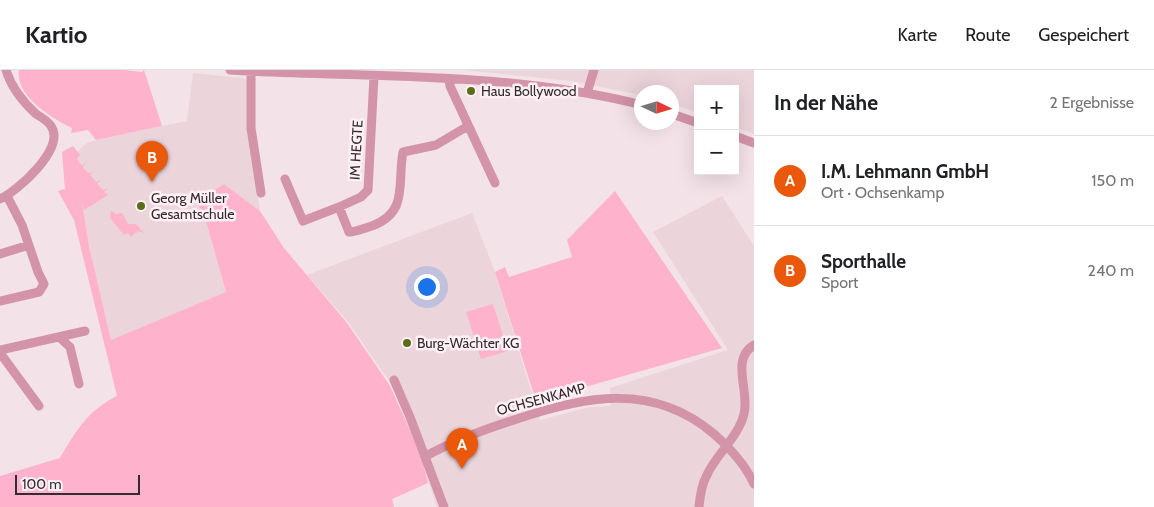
<!DOCTYPE html>
<html lang="de">
<meta charset="utf-8">
<style>
body{margin:0;font-family:Cabin,sans-serif;background:#f6f6f6;color:#202124}
.controls{position:absolute;right:15px;top:15px;display:grid;overflow:hidden;border-radius:0px;box-shadow:0 5px 20px #0002}
.controls button{width:45px;height:45px;display:grid;place-items:center;padding:0;border:0;border-bottom:1px solid #e0e0e0;background:#fff;color:#202124;font:25px sans-serif}
.compass{position:absolute;left:634px;top:15px;width:45px;height:45px;border-radius:50%;background:#fff;box-shadow:0 5px 20px #0002;rotate:94deg}
.scale{position:absolute;left:15px;bottom:12px;width:125px;box-sizing:border-box;padding-left:5px;border:2px solid #322c2e;border-top:0;font-size:14px;line-height:18px;white-space:nowrap;color:#322c2e;-webkit-text-stroke:4px #fef0f4;paint-order:stroke}
.you{position:absolute;left:426px;top:216px;width:18px;height:18px;margin:-12px;border:4px solid #fff;border-radius:50%;background:#1a73e8;box-shadow:0 0 0 8px #1a73e833}
.badge{display:grid;place-items:center;width:32px;height:32px;border-radius:50%;background:#ea580c;color:#fff;font-size:16px;font-weight:700}
.pin{position:absolute;translate:-50% -41px;filter:drop-shadow(0 1px 2px #0008)}
.pin::after{content:'';position:absolute;top:26px;width:18px;height:15px;background:inherit;clip-path:polygon(0 0,100% 0,50% 100%)}
.list{margin:0;padding:0;list-style:none}
h2{display:flex;justify-content:space-between;align-items:center;height:65px;margin:0;padding:0 20px;font-size:21px}
h2 small{font-size:16px;font-weight:400;color:#757577}
.list li{display:grid;grid-template-columns:32px 1fr auto;gap:15px;align-items:center;box-sizing:border-box;height:90px;padding:0 20px;border-top:1px solid #e0e0e0}
.list b{display:block;font-size:19px;white-space:nowrap}
.list p{margin:0;font-size:16px;white-space:nowrap;color:#757577}
.list em{font-size:16px;font-style:normal;color:#757577}
.map{position:relative;flex:none;width:754px;height:437px;overflow:hidden}
header{display:flex;align-items:center;gap:30px;box-sizing:border-box;height:70px;padding:0 25px;background:#fff;border-bottom:1px solid #e0e0e0}
header strong{font-size:24px}
nav{display:flex;gap:28px;margin-inline-start:auto;font-size:18px}
main{display:flex}
aside{flex:1;background:#fff}
.map>svg:first-child{display:block}
.built{fill:#ecd4db}
.green{fill:#feb2cb}
.lines{fill:none;stroke-linecap:round;stroke-linejoin:round}
.minor{stroke:#d393a9;stroke-width:9}
.poi-dot{fill:#596d1a;stroke:#fef0f4;stroke-width:2}
.labels{text-anchor:middle;stroke-width:5;stroke-linejoin:round;paint-order:stroke}
.poi-label{font-size:14px;fill:#322c2e;stroke:#fef0f4;text-anchor:start}
.street-label{font-size:14px;fill:#322c2e;stroke:#fef0f4}
</style>
<header>
<strong>Kartio</strong>
<nav><a>Karte</a><a>Route</a><a>Gespeichert</a></nav>
</header>
<main>
<div class="map">
<svg width="754" height="437" viewBox="0 0 754 437">
<rect width="100%" height="100%" fill="#f3e2e7"/>
<path class="built" d="M465 0H754V64L735 57V19H698V43L672 34V22H642L641 25 571 11Z
M193 3 243 8 247 12V54L260 141 224 114 196 132 204 144 226 222 111 271 89 176 76 94 77 82 87 73 96 70 187 51Z
M722 126 754 176V437H437L411 359 392 315 348 252 307 205 472 143 495 202 540 350 590 337 611 336 610 318 728 280 653 162Z"/>
<path class="green" d="M124 0 142 2 144 0 162 56 96 70 88 60 71 63 72 58C52 48 15 26 19 0Z
M73 76 80 85 77 89 82 96 86 92 83 97 88 103 93 102 90 105 96 112 101 110 97 114 103 120 108 118 104 122 108 125 84 140 82 132 89 176 111 270 226 222 204 144 196 132 224 114 260 141 284 178 347 253 390 316 420 382 428 413 392 429 394 437H0V406L60 388C76 361 87 341 117 326L74 150 58 121 65 119 62 82Z
M615 121 722 278 536 331 495 202 505 197 509 207 572 187 567 170Z
M111 140 115 144 122 143 128 154H136L144 163 138 161 131 167 128 163 124 165 110 148Z
M493 234 508 281 481 289 466 242Z"/>
<g class="lines">
<path class="minor" d="M230 0C367 8 508 1 642 35
M251 1V58L261 123
M374 6 368 120 361 127 339 137 349 162C357 162 365 158 372 156 409 142 397 114 403 82L436 75 468 56
M449 10 450 16 495 113
M587 23 594 0
M672 44 698 53
M735 66 754 73
M285 109 303 151 339 137
M0 129C18 121 66 78 51 56 48 51 41 47 36 44 23 32 11 17 6 0
M0 184 29 175
M0 231 39 222 44 214 38 202 22 155 7 126
M59 267 70 277 79 314
M0 280 85 261
M0 283 39 336
M394 310 410 347 444 437
M426 386C455 370 485 359 517 349 586 326 653 312 714 364 730 378 745 394 754 414
M699 437C700 427 701 416 706 407 715 385 738 368 744 344 750 322 730 289 754 275"/>
</g>
<g class="poi-dot">
<circle cx="471" cy="21" r="5"/>
<circle cx="141" cy="136" r="5"/>
<circle cx="407" cy="273" r="5"/>
</g>
<g class="labels">
<g class="poi-label">
<text x="481" y="26">Haus Bollywood</text>
<text x="151" y="133">Georg Müller<tspan x="151" dy="16">Gesamtschule</tspan></text>
<text x="417" y="278">Burg-Wächter KG</text>
</g>
<g class="street-label">
<text transform="translate(356 80) rotate(-87)" y="5">IM HEGTE</text>
<text transform="translate(541 329) rotate(-15)" y="5">OCHSENKAMP</text>
</g>
</g>
</svg>
<div class="controls">
<button>+</button>
<button>−</button>
</div>
<svg class="compass" viewBox="-18 -18 36 36"><path d="M0-13l5 13h-10z" fill="#e53935"/><path d="M0 13l5-13h-10z" fill="#757577"/></svg>
<div class="scale">100 m</div>
<div class="you"></div>
<div class="pin badge" style="left:462px;top:399px">A</div>
<div class="pin badge" style="left:152px;top:112px">B</div>
</div>
<aside>
<h2>In der Nähe<small>2 Ergebnisse</small></h2>
<ul class="list">
<li><span class="badge">A</span><div><b>I.M. Lehmann GmbH</b><p>Ort · Ochsenkamp</p></div><em>150 m</em></li>
<li><span class="badge">B</span><div><b>Sporthalle</b><p>Sport</p></div><em>240 m</em></li>
</ul>
</aside>
</main>
